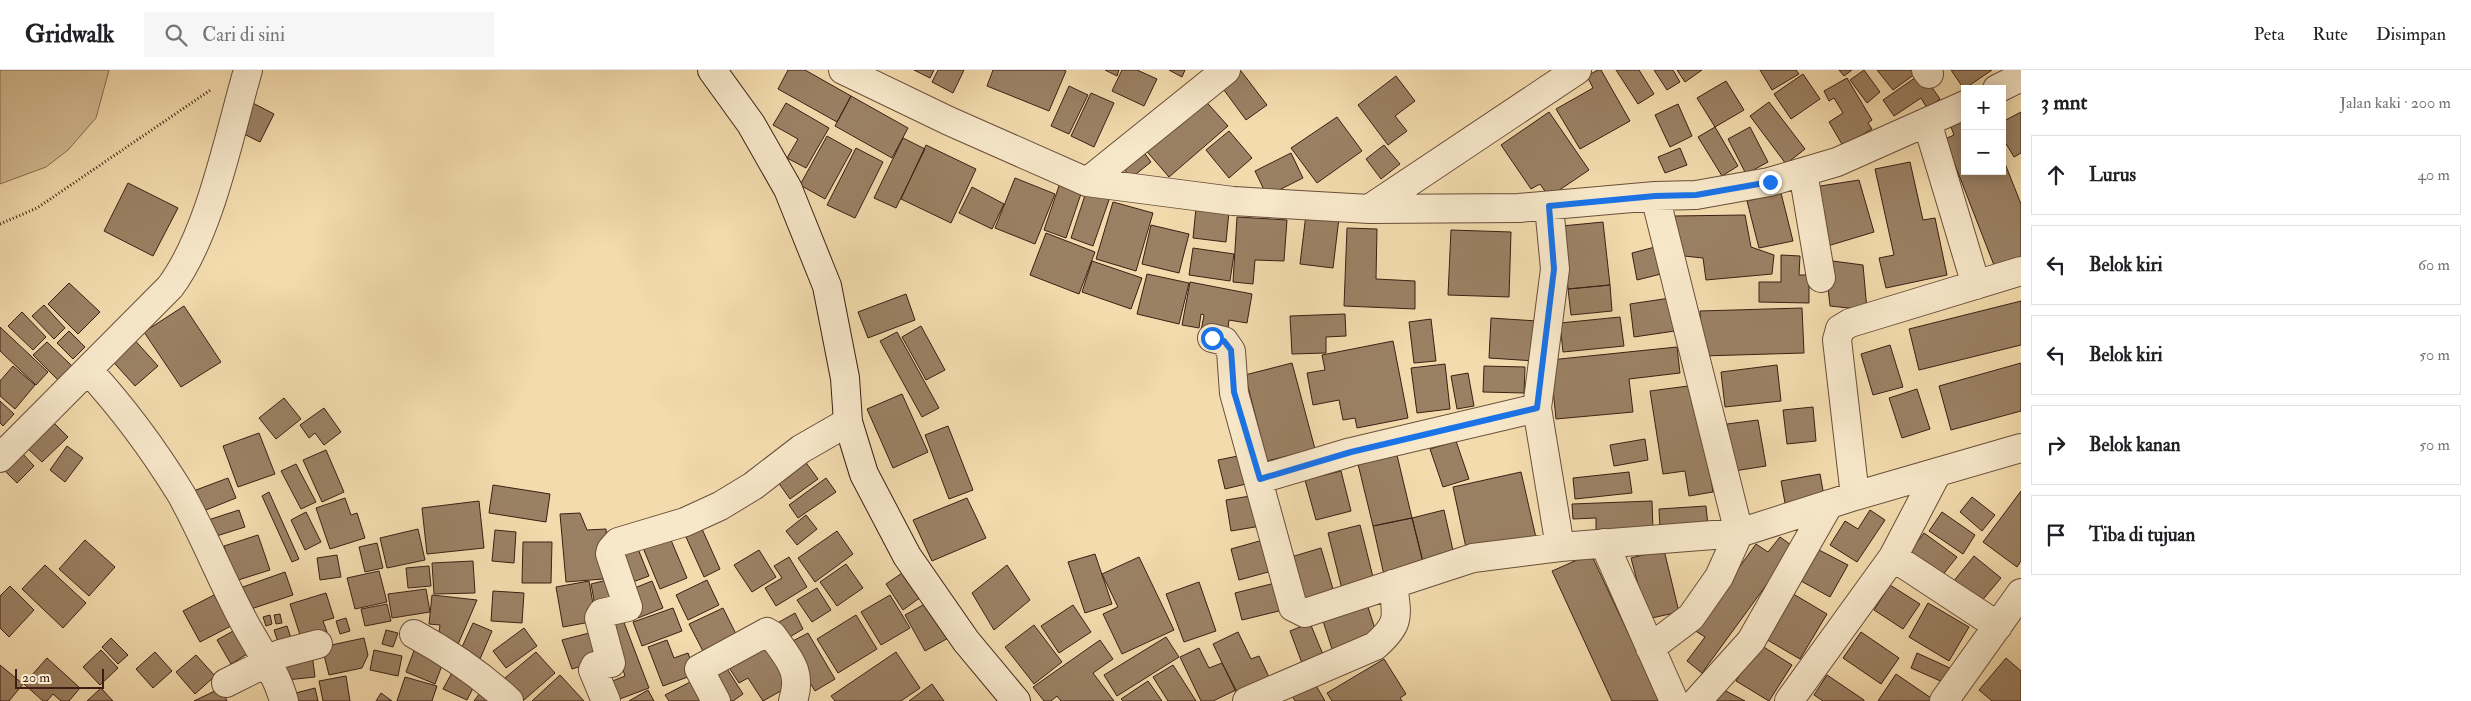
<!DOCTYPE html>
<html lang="id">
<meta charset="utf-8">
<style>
body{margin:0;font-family:"IM FELL Double Pica",serif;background:#f6f6f6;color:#202124}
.controls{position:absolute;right:15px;top:15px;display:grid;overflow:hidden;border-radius:0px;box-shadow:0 2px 12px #0003}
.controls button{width:45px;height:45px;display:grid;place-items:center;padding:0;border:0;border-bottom:1px solid #e0e0e0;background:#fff;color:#202124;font:25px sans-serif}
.scale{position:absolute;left:15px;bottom:12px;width:89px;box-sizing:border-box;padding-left:5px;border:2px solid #3c1f14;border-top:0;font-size:14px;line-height:18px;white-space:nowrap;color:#3c1f14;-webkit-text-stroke:4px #f7e8ca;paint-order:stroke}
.stop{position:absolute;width:15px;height:15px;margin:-11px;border:4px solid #1a73e8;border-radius:50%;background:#fff}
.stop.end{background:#1a73e8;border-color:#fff;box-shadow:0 1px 5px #0008}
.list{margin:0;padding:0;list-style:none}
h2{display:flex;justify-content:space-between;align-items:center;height:65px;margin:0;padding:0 20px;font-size:21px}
h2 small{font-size:16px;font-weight:400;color:#757577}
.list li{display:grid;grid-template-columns:32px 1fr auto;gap:15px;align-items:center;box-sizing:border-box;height:80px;margin:0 10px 10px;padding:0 10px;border:1px solid #e0e0e0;border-radius:0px}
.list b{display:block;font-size:19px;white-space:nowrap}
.list em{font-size:16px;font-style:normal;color:#757577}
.icon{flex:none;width:28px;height:28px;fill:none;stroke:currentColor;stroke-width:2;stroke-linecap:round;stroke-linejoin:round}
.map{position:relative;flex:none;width:2021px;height:631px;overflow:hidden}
header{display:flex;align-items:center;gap:30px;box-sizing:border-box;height:70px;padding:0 25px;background:#fff;border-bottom:1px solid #e0e0e0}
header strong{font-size:24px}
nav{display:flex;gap:28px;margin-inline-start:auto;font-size:18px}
.search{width:350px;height:45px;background:#f6f6f6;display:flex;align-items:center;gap:12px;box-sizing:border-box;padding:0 18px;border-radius:0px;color:#757577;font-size:19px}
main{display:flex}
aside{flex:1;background:#fff}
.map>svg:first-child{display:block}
.green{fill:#d4bb93;stroke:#886d54}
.building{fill:#9b8164;stroke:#3c1f14}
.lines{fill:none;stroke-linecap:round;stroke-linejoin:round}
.minor-casing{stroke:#6a4e3a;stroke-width:30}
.secondary-casing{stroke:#3c1f14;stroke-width:30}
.path{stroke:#3c1f14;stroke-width:3;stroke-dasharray:1 2.5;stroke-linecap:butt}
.minor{stroke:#f7e8ca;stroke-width:28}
.secondary{stroke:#f7e8ca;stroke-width:28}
.route{stroke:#1a73e8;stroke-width:6}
</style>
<header>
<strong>Gridwalk</strong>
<div class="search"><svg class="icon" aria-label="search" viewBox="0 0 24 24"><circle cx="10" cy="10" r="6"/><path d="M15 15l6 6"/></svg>Cari di sini</div>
<nav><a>Peta</a><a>Rute</a><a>Disimpan</a></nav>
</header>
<main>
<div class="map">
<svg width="2021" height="631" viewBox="0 0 2021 631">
<rect width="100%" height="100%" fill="#f3dbad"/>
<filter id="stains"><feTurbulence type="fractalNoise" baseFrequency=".004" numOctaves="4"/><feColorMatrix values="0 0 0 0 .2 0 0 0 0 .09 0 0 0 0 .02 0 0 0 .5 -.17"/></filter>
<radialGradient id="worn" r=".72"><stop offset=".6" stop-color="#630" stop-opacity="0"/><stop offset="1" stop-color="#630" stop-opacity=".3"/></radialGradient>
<path class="green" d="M0 0H109L96 48 68 80 46 97 0 114Z"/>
<path class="building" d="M788 0H805L851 26 837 52 778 19Z
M914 0H934L930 8Z
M938 0H964L953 23 932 12Z
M993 0H1063L1066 1 1049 41 987 16Z
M1105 0H1119L1117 6Z
M1122 0H1137L1157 9 1144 36 1112 21Z
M1169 0H1185L1182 7Z
M1598 0H1601L1630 51 1580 79 1556 39 1593 18 1587 6Z
M1616 0H1639L1654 24 1638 34Z
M1654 0H1673L1680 12 1667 20Z
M1677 0H1702L1685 12Z
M1760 0H1796L1799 4 1772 20Z
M1839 0H1852L1844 6Z
M1864 0 1880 22 1867 33 1850 10Z
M1877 0H1918L1919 1 1893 20Z
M1951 0H1992L1964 19Z
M1241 1 1267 35 1246 50 1221 16Z
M1922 3 1940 29 1927 38 1921 28 1894 46 1883 30Z
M1803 4 1820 29 1791 49 1774 24Z
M1396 6 1415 31 1395 46 1407 61 1388 75 1358 35Z
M1847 8 1872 50 1868 53 1872 59 1843 76 1829 52 1843 43 1834 28 1829 31 1824 21Z
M1726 11 1744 40 1715 57 1697 28Z
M1069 16 1088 25 1069 64 1051 56Z
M1091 23 1114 33 1094 77 1071 66Z
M851 26 908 58 892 88 835 56Z
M1201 26 1228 56 1169 107 1143 77Z
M247 30 274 44 260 72 232 58Z
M1769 32 1805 79 1786 94 1750 46Z
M786 33 829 58 806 98 787 88 798 69 773 55Z
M1678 34 1692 66 1670 77 1655 45Z
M1549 42 1589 100 1549 127 1540 114 1531 119 1501 75Z
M2021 42V83L2014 87 2002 67V52Z
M1965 43V101H2002V86L2021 134V194L1997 203 1945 69 1954 65 1948 49Z
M1337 47 1362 81 1317 113 1291 78Z
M1715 57 1738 96 1722 106 1698 67Z
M1750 57 1768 92 1746 104 1728 69Z
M1229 61 1252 88 1229 108 1206 80Z
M827 66 852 80 825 129 800 115Z
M903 68 925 79 896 138 874 128Z
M926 75 976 99 951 153 901 129Z
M1384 75 1400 94 1381 109 1366 89Z
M1140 77 1151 92 1131 108 1119 92Z
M856 78 883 92 855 148 827 135Z
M1680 78 1687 95 1665 103 1658 87Z
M1291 83 1303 108 1267 126 1255 101Z
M1910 92 1923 150 1935 148 1947 205 1886 218 1879 188 1894 185 1875 99Z
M1015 108 1055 124 1035 174 995 158Z
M1061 110 1083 118 1066 168 1044 160Z
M1859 110 1874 162 1821 178 1814 117Z
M128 113 178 138 153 186 104 161Z
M972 117 1004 134 992 159 959 143Z
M1087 119 1110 127 1093 176 1071 168Z
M1781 123 1793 171 1759 178 1747 131Z
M1113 132 1153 143 1136 201 1096 189Z
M1196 138 1229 142 1226 172 1193 168Z
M1306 144 1339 148 1333 198 1300 194Z
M1745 145 1751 177 1774 185 1772 204 1706 210 1703 188 1684 186 1674 146Z
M1237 147 1287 150 1284 191 1255 190 1253 214 1233 212Z
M1603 152 1610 215 1568 219 1562 156Z
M1151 155 1189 164 1179 203 1142 194Z
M1347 158 1377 159 1376 209 1415 211V239L1344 236Z
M1451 160 1511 162 1509 227 1448 225Z
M1046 163 1095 182 1079 224 1030 205Z
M1655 177 1661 204 1637 210 1632 183Z
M1193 178 1234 184 1230 211 1189 205Z
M1781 185 1800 186 1799 205H1809V233L1759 232V212H1781Z
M1825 190 1863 195 1867 240 1830 236Z
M1092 191 1142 208 1131 239 1082 222Z
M1147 204 1189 213 1179 254 1137 244Z
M1190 212 1252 224 1247 253 1229 250 1227 266 1201 261 1204 245 1201 244 1199 258 1182 255Z
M69 213 100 242 78 264 48 234Z
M1610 215 1612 241 1571 245 1568 219Z
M906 224 915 250 868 268 858 242Z
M1670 228 1675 261 1634 267 1630 234Z
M2021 231V275L1919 300 1909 259Z
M44 235 65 258 54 269 32 246Z
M184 236 221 292 181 317 144 262Z
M1802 238 1804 283 1702 286 1700 241Z
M22 242 46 267 33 280 8 256Z
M1345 244 1346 266 1326 267V283L1292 284 1290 246Z
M1620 247 1624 276 1563 282 1560 253Z
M1491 248 1537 251 1535 291 1489 288Z
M1431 249 1436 291 1414 293 1409 252Z
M921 256 945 300 926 310 902 267Z
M0 257 48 302 36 315 0 281Z
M69 261 85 277 73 289 57 273Z
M897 262 939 338 922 347 880 271Z
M131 266 158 296 135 316 108 286Z
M1393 271 1408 348 1357 358 1355 348 1343 350 1339 330 1313 335 1307 303 1325 300 1322 285Z
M47 272 72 296 58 310 33 285Z
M1890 275 1903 317 1873 325 1861 284Z
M1677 277 1680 303 1629 309 1633 342 1556 349 1550 290Z
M1292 293 1315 379 1267 391 1245 305Z
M2021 293V341L1951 360 1939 316Z
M1445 294 1450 339 1417 343 1411 298Z
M1777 295 1781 331 1725 337 1721 302Z
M13 296 35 315 15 339 0 326V311Z
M1484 296 1525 297 1524 323 1483 322Z
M1468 303 1474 336 1457 339 1451 306Z
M1696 315 1713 422 1689 426 1685 401 1663 404 1650 321Z
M1917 319 1930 359 1902 368 1889 328Z
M902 324 928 382 893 398 867 339Z
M284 328 301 349 276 369 259 348Z
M0 331 14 344 3 356 0 353Z
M1813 337 1816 371 1787 374 1783 340Z
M324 338 341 362 324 375 315 363 309 368 300 355Z
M1758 350 1766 396 1734 401 1727 354Z
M53 352 68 367 42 392 27 378Z
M948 356 973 420 949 429 925 365Z
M259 363 275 404 238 417 223 376Z
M1645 369 1648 390 1614 396 1610 375Z
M1456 371 1469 409 1443 417 1430 379Z
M67 376 83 388 65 412 50 400Z
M326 380 344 422 322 432 303 390Z
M1396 381 1412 448 1373 456 1357 390Z
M22 383 34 396 17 413 4 400Z
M1243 385 1250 413 1225 419 1218 390Z
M801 386 818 409 790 429 773 405Z
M296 394 316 432 301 439 281 401Z
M1341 401 1351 441 1316 450 1305 410Z
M1521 402 1537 472 1468 487 1453 417Z
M1629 402 1632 423 1575 429 1573 408Z
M1820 404 1824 426 1785 433 1781 411Z
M228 408 236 428 196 444 188 423Z
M826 408 836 422 798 448 789 435Z
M493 415 550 424 546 452 489 443Z
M2021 421V491L2017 497 1983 472Z
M269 422 299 489 292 492 262 426Z
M1256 425 1261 456 1231 461 1226 430Z
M1972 427 1995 445 1982 461 1960 442Z
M345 428 351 445 357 443 365 468 330 479 316 438Z
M967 428 986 468 932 491 913 450Z
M479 431 484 478 427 484 422 438Z
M1652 431 1653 461 1596 464V448L1573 449 1572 434Z
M1706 436 1708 456 1660 459 1659 439Z
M239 440 245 457 207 469 202 452Z
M1444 440 1454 485 1423 492 1412 448Z
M1870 440 1885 450 1857 492 1830 475 1845 451 1858 459Z
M306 442 321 472 305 480 291 450Z
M1942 442 1975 465 1963 484 1929 461Z
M580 443 587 460 606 459 608 487 601 488 603 509 566 512 560 444Z
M806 445 817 459 797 475 786 461Z
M1412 448 1424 496 1384 505 1373 456Z
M1360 455 1375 515 1343 523 1328 463Z
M418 459 425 490 387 498 380 468Z
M702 459 720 499 704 507 686 467Z
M495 460 516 462 514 493 492 491Z
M837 461 853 484 815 512 798 488Z
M668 463 687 508 660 519 641 473Z
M1924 463 1957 487 1941 507 1909 483Z
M258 465 270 500 235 511 224 476Z
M1780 467 1794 477 1702 603 1687 591 1705 567 1694 560 1756 474 1768 482Z
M85 470 115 497 89 526 59 499Z
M1263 470 1272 501 1239 510 1231 479Z
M523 472H552L551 513H522Z
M377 473 383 498 365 502 359 477Z
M636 474 649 506 630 513 618 481Z
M1321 478 1335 526 1306 535 1291 487Z
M759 480 776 507 752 522 734 495Z
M1664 480 1679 542 1647 549 1631 488Z
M1819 480 1848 495 1830 527 1801 511Z
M1095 484 1112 534 1085 543 1068 492Z
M1591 484 1660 631H1612L1552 501Z
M337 485 341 507 320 510 317 488Z
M1974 486 2001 508 1980 533 1953 512Z
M789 487 807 517 776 536 765 518 782 508 774 496Z
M1139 487 1174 560 1122 584 1103 544 1118 537 1102 504Z
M473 491 475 523 434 524 432 493Z
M846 494 863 518 837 536 820 512Z
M45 495 86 533 63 558 22 519Z
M1007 495 1030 530 994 560 972 523Z
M429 496 431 516 408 518 406 498Z
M908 499 925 524 903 540 886 514Z
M379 501 387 532 355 539 347 508Z
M285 502 293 525 248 540 240 518Z
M607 510 612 538 596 541 591 514Z
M707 510 719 535 688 550 676 525Z
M589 511 596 551 563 557 556 517Z
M652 511 663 538 638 548 627 521Z
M1199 512 1216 561 1184 572 1166 524Z
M1275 513 1283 540 1242 550 1235 523Z
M1890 515 1920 534 1903 559 1874 540Z
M10 516 34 540 9 567 0 558V526Z
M817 518 831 540 812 552 797 530Z
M426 519 430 542 392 548 388 524Z
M493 521 524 523 522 553 491 551Z
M1790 522 1827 544 1800 589 1764 568Z
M326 523 334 548 323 551 327 562 302 571 290 534Z
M214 525 231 556 200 572 183 541Z
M432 525 477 530 456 579 438 571 440 555 429 554Z
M890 525 910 558 881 575 861 542Z
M932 530 952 566 925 581 905 545Z
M1928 533 1969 557 1949 591 1909 567Z
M387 534 391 551 365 556 361 539Z
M1367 534 1378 568 1333 582 1322 548Z
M1073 535 1091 562 1059 583 1041 556Z
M673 538 682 561 642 576 633 552Z
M723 538 739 570 706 587 689 554Z
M795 543 803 559 783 571 774 555Z
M280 544 282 553 276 554 274 545Z
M270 545 272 554 266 556 263 547Z
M856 545 877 579 838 603 817 569Z
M346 548 350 561 340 564 336 551Z
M623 550 649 618 617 630 610 612 625 606 608 555Z
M473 553 492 561 477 596 457 588Z
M1310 553 1324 587 1303 596 1290 561Z
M1034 555 1062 592 1034 614 1005 577Z
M287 556 293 574 280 578 274 560Z
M524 558 537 576 506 598 493 581Z
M386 560 398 563 393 577 382 574Z
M233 561 247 584 231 594 217 570Z
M593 562 600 590 572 599 562 570Z
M1238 562 1251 589 1259 586 1270 609 1237 624 1213 574Z
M1861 562 1899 588 1881 614 1843 588Z
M808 563 835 609 815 621 787 574Z
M765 567 795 613 763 631 748 608 739 613 726 593Z
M1166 567 1179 587 1117 626 1104 605Z
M111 568 128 585 118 594 102 577Z
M364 568 368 585 362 598 329 605 322 577Z
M667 570 674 588 688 583 696 604 663 616 648 577Z
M1100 570 1113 589 1093 603 1114 631H1061L1057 626 1051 631H1044L1033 617Z
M1759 574 1792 595 1769 631 1736 611Z
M415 578 444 590 435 614 406 602Z
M1199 578 1209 598 1222 593 1236 620 1213 631H1201L1180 587Z
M101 580 118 598 100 615 83 597Z
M374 580 402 586 398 606 370 600Z
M155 582 172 601 153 618 136 599Z
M536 582 555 603 524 630 505 608Z
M896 582 920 618 901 631H835L831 626Z
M1917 583 1952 599 1945 613 1911 598Z
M312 584 315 607 286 610 282 588Z
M196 585 215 606 195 624 176 602Z
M47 588 80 618 69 631H61L53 624 47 631H43L24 614Z
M2006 588 2021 601V631H1992L1979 620Z
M1384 589 1406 624 1400 628 1402 631H1332L1327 623Z
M724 594 743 624 733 631H723L706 605Z
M0 595 23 614 9 631H0Z
M1173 595 1196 631H1168L1153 607Z
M454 599 477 610 467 630 443 619Z
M1896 604 1934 630 1933 631H1878Z
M560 605 584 631H532Z
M1827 605 1864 630V631H1823L1814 625Z
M346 606 350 631H323L319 611Z
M405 607 437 616 432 631H397Z
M696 609 706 631H669L665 625Z
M1148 611 1162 631H1123L1121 629Z
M1314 612 1325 631H1295L1291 624Z
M932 614 944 631H909Z
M101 618 113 631H87Z
M221 618 227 631H194Z
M315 618 318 631H289L288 625Z
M1722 619 1745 631H1716Z
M648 620 654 631H629Z
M381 623 392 631H376Z
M480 623 491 631H474Z"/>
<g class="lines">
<defs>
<path id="minor" d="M843 0 949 51 1087 112 1233 131 1369 139 1519 138 1655 126 1696 125 1769 112 1837 92 1965 35
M1926 0 1929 4
M1997 19 2021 7
M1927 52 1976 215
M1803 102 1821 208
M1087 112 1226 0
M1549 136 1555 199 1537 338 1560 477
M1369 139 1577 0
M1212 268 1224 271 1231 281 1234 323 1293 537 1305 543 1473 488 1560 477 1739 463 1855 426 2021 378
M88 300C123 338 154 380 181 424 204 465 221 509 243 550 257 577 276 601 284 631
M0 388 170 217C210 164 229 65 248 0
M1260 409 1351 382 1537 338
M1855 426 1837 270 1840 259 1850 253 2021 201
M1604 473 1674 631
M1893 487 1998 556
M414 564C447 582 481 605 509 631
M1650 578 1691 547 1719 507 1739 463 1655 126
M226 613 268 592 280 584 318 574
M606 631 593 600 595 596 611 593 599 548 602 543 628 537 610 484 611 480 618 472 685 452 720 436 753 416 801 379 848 352
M716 631 699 599 767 562 772 565C788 588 803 601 793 631
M1247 631 1375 576C1401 553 1397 547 1393 514
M1697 631 1751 571 1829 434
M1789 631 1893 487 1937 403
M1944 631 2021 523"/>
<path id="secondary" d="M712 0 751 54 788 119 827 216 845 308 848 352 864 404 907 486 966 571 1016 631"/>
</defs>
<use href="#minor" class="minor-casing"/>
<use href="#secondary" class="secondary-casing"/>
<path class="path" d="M0 154 37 138 212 19"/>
<use href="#minor" class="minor"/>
<use href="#secondary" class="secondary"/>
</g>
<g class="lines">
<path class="route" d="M1212 268 1224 271 1231 280 1234 322 1260 409 1351 382 1537 338 1554 199 1549 136 1655 126 1696 125 1770 112"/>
</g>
<rect width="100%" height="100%" filter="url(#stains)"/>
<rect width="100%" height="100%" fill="url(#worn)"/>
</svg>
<div class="controls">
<button>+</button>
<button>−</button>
</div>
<div class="scale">20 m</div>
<div class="stop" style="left:1212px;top:268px"></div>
<div class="stop end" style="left:1770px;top:112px"></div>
</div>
<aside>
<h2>3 mnt<small>Jalan kaki · 200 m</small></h2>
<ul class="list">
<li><svg class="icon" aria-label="ahead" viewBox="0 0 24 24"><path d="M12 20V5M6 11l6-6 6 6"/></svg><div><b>Lurus</b></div><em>40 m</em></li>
<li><svg class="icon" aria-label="left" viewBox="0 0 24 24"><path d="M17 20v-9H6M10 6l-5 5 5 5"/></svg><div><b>Belok kiri</b></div><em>60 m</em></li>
<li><svg class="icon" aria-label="left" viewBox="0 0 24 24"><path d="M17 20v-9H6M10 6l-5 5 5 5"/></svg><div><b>Belok kiri</b></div><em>50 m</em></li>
<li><svg class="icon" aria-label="right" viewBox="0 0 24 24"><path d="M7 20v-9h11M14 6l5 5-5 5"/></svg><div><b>Belok kanan</b></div><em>50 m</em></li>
<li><svg class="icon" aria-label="arrive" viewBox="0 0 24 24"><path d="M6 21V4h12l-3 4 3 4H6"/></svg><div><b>Tiba di tujuan</b></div></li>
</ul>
</aside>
</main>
